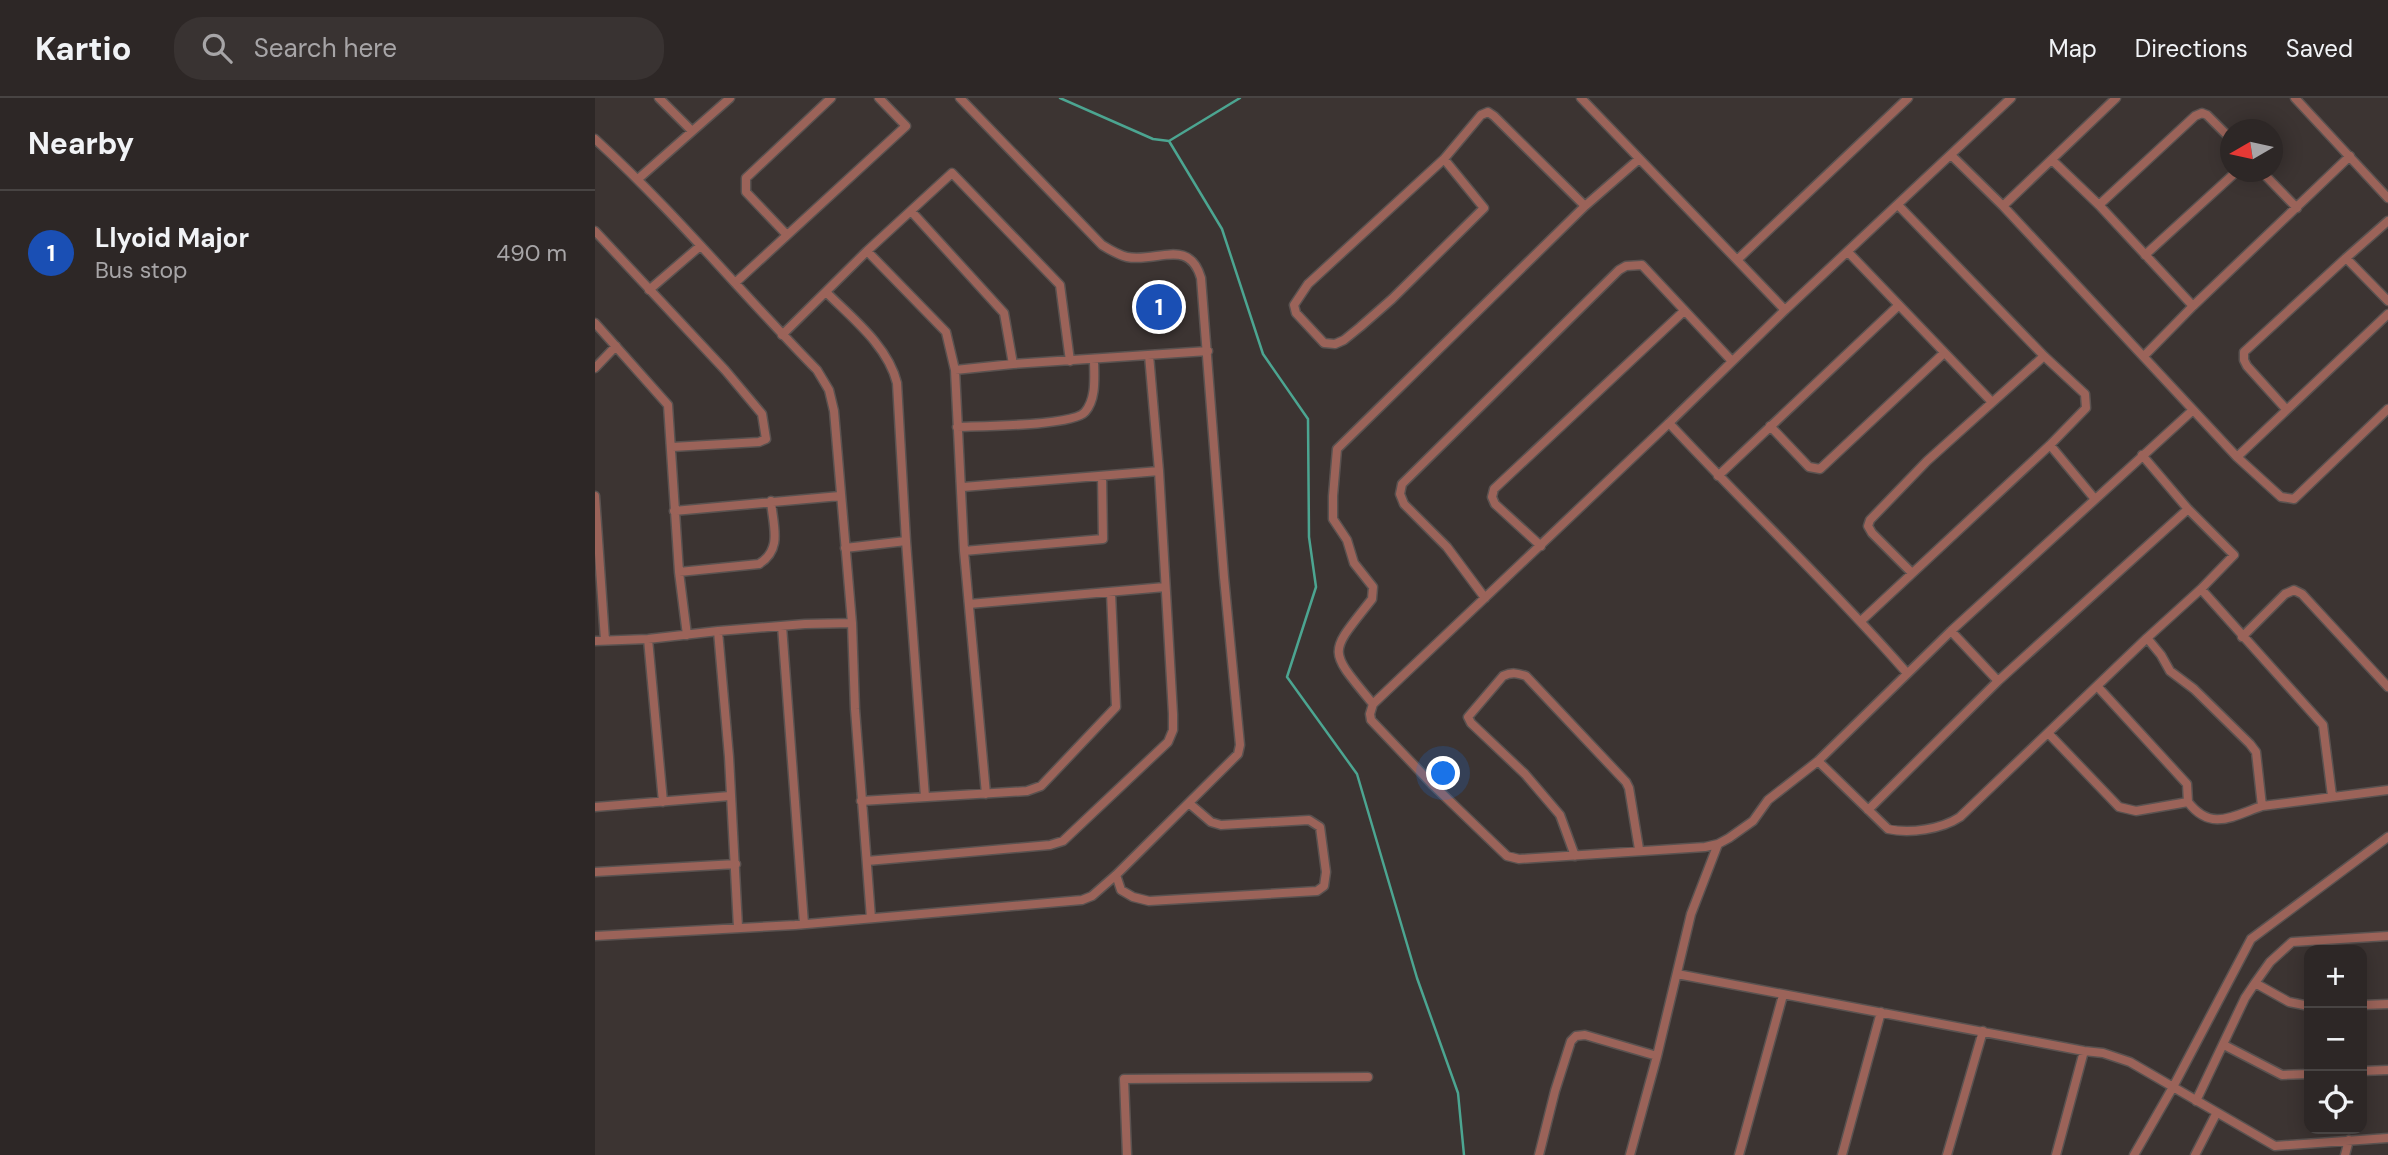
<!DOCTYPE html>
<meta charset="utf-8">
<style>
body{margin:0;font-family:"DM Sans",sans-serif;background:#393332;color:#f1f3f6}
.controls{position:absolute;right:21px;bottom:21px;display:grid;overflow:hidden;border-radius:14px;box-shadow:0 4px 18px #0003}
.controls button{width:63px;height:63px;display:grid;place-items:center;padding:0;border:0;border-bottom:2px solid #484443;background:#2d2726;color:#f1f3f6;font:35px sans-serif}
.compass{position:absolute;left:1625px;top:21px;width:63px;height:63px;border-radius:50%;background:#2d2726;box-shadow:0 4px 18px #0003;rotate:261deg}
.you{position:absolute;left:849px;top:676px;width:24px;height:24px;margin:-18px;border:5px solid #fff;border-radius:50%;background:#1a73e8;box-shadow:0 0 0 10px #1a73e833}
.badge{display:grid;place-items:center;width:46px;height:46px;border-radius:50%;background:#8abfa5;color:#fff;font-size:23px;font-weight:700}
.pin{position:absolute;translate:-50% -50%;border:4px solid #fff;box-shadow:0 2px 7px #0006}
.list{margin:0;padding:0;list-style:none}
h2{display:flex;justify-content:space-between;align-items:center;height:91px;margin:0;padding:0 28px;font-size:30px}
h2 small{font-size:23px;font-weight:400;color:#a7a5a7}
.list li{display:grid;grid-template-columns:46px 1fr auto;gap:21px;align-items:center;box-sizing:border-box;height:126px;padding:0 28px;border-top:2px solid #484443}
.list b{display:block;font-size:26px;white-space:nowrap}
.list p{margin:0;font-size:23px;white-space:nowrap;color:#a7a5a7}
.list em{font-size:23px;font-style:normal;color:#a7a5a7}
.icon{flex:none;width:38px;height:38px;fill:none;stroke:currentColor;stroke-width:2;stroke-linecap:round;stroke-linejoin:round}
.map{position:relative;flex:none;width:1793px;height:1057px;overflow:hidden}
header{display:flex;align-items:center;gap:42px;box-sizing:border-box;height:98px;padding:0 35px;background:#2d2726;border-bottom:2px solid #484443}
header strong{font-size:33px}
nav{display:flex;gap:38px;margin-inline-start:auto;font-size:24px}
.search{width:490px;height:63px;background:#393332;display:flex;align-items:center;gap:18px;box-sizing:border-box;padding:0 24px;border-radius:28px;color:#a7a5a7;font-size:26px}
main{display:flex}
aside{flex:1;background:#2d2726}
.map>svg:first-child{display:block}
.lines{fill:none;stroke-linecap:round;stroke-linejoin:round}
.stream{stroke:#4ca591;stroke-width:2.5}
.minor-casing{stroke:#5a5250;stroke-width:11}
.minor{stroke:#9b6359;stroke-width:8}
</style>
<header>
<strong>Kartio</strong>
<div class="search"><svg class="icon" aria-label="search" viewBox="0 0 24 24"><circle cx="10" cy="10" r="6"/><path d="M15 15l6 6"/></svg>Search here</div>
<nav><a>Map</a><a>Directions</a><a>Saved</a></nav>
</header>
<main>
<aside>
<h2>Nearby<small></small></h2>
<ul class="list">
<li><span class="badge" style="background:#1a4fb4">1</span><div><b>Llyoid Major</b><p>Bus stop</p></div><em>490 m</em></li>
</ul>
</aside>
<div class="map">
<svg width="1793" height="1057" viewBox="0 0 1793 1057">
<rect width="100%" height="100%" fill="#3c3432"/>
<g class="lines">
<path class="stream" d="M465 0 558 41 574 43
M574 43 627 131 668 256 713 321 714 439 721 489 692 579 762 676 822 880 863 995 869 1057
M574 43 645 0"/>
<defs>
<path id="minor" d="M64 0 97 33
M986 0 1142 162
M1313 0 1142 162 1190 212 1416 0
M1700 0 1793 100
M0 41C79 113 147 196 222 272L234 292 239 313 257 525 260 611 276 820
M1356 57 1408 108 1642 359 1686 399 1699 401 1793 311
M849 61 713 186 699 207 701 215 729 245 740 246 749 242 765 229 797 201 889 110 849 61 886 17 893 14 899 18 990 108
M1457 62 1504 107 1598 208
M1667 74 1702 110
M43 81 135 0
M1303 107 1449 258
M1504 107 1600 18 1607 15 1612 17 1636 41
M1408 108 1521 0
M316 113 409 215 418 266
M0 133 130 272 167 316 171 341 164 344 77 349
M192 137 151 94V80L236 0
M272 153 351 234 360 272 369 453 391 696
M1253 154 1396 303
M1550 157 1641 74
M1751 160 1793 123
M140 185 311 28 284 0
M54 192 104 149
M231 194C257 220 293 248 302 285L311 443 330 699
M0 225 73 307 84 474 92 537
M187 237 272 153 357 75 465 187 475 263
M1549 258 1598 208 1755 58
M0 270 21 248
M360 272 418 266 613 253
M1691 311 1652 268 1649 262V254L1751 160 1793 203
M1074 325 1190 212
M1175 328 1214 369 1225 371 1349 255
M362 329C385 328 478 328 490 314 502 300 499 278 499 261
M1642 359 1793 216
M1123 378 1304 207
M368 389 564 373
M0 398 10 542
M79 413 245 398
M946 448 900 406 897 399 899 391 1089 213
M250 450 311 443
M369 453 508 441 507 378
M84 474 164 466C188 451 178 428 176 403
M1317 475 1277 435 1273 428 1275 422 1332 363 1449 258 1490 296 1491 310 1455 347
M1606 491 1728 627 1737 698
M890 500 852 449 809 406 805 396 807 386 1024 172 1031 168 1047 167 1136 262
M374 506 570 489
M1266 523 1455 347 1499 400
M187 528 209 826
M123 533 134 659 143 829
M1356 533 1403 583
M1647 539 1690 496 1699 492 1707 496 1793 589
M1552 540 1566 557 1575 573 1599 591 1655 646 1661 654 1667 708C1638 718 1616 734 1593 704
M53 541 68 704
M0 543 53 541 123 533 210 526 257 525
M1311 574C1236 488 1152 409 1074 325L778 606 775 616 776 622 837 686 912 758 924 761 1110 749 1123 746 1134 740 1158 723 1173 702 1223 663 1356 533 1598 312
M778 606C732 550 733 557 777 501L778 489 759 465 752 442 738 421V398L742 351 990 108 1044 61
M1454 636 1524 709 1541 713 1593 704 1592 686 1502 588
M1223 663 1293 731C1315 736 1347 731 1365 719L1552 540 1606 491 1639 457 1593 411 1547 357
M266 703 432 693 446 688 521 609 516 495
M1667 708 1793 692
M0 709 135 698
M1273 712 1403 583 1593 411
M980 758 965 717 930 676 876 625 873 619 908 578C917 574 922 575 931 578L1031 684 1034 690 1044 751
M272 763 455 747 468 743 573 644 578 632V616L564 373 554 257
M0 774 141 766
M521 777 526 792 538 799 554 803 722 793 729 788 731 774 725 729 714 722 626 727 616 724 595 706
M0 838 200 827 487 802 497 798 521 777 643 656 645 647 629 479 606 180C594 139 562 165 532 159 523 157 515 152 507 147L365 0
M1082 876 1489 953 1508 955 1535 964 1680 1048 1793 1040
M1767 907 1793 906
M1714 908 1694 904 1660 885 1675 864 1697 844 1793 838
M1629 947 1687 977 1714 976
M1767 973 1793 972
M1601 1003 1650 900 1660 885
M532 1057 529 981 773 979
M944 1057 960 993 976 943 981 938 990 937 1062 958
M1035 1057 1062 958 1096 816 1123 746
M1144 1057 1188 897
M1247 1057 1286 914
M1352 1057 1388 933
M1461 1057 1489 953
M1539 1057 1578 989 1656 841 1793 739
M1600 1057 1621 1016
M1750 1057 1754 1042"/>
</defs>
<use href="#minor" class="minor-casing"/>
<use href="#minor" class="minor"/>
</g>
</svg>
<div class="controls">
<button>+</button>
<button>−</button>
<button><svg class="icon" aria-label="locate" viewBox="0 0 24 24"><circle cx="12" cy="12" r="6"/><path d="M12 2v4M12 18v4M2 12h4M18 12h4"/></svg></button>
</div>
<svg class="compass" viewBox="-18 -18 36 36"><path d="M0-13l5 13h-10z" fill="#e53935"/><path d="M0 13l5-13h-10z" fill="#a7a5a7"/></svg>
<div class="you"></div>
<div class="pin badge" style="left:564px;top:209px;background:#1a4fb4">1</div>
</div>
</main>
